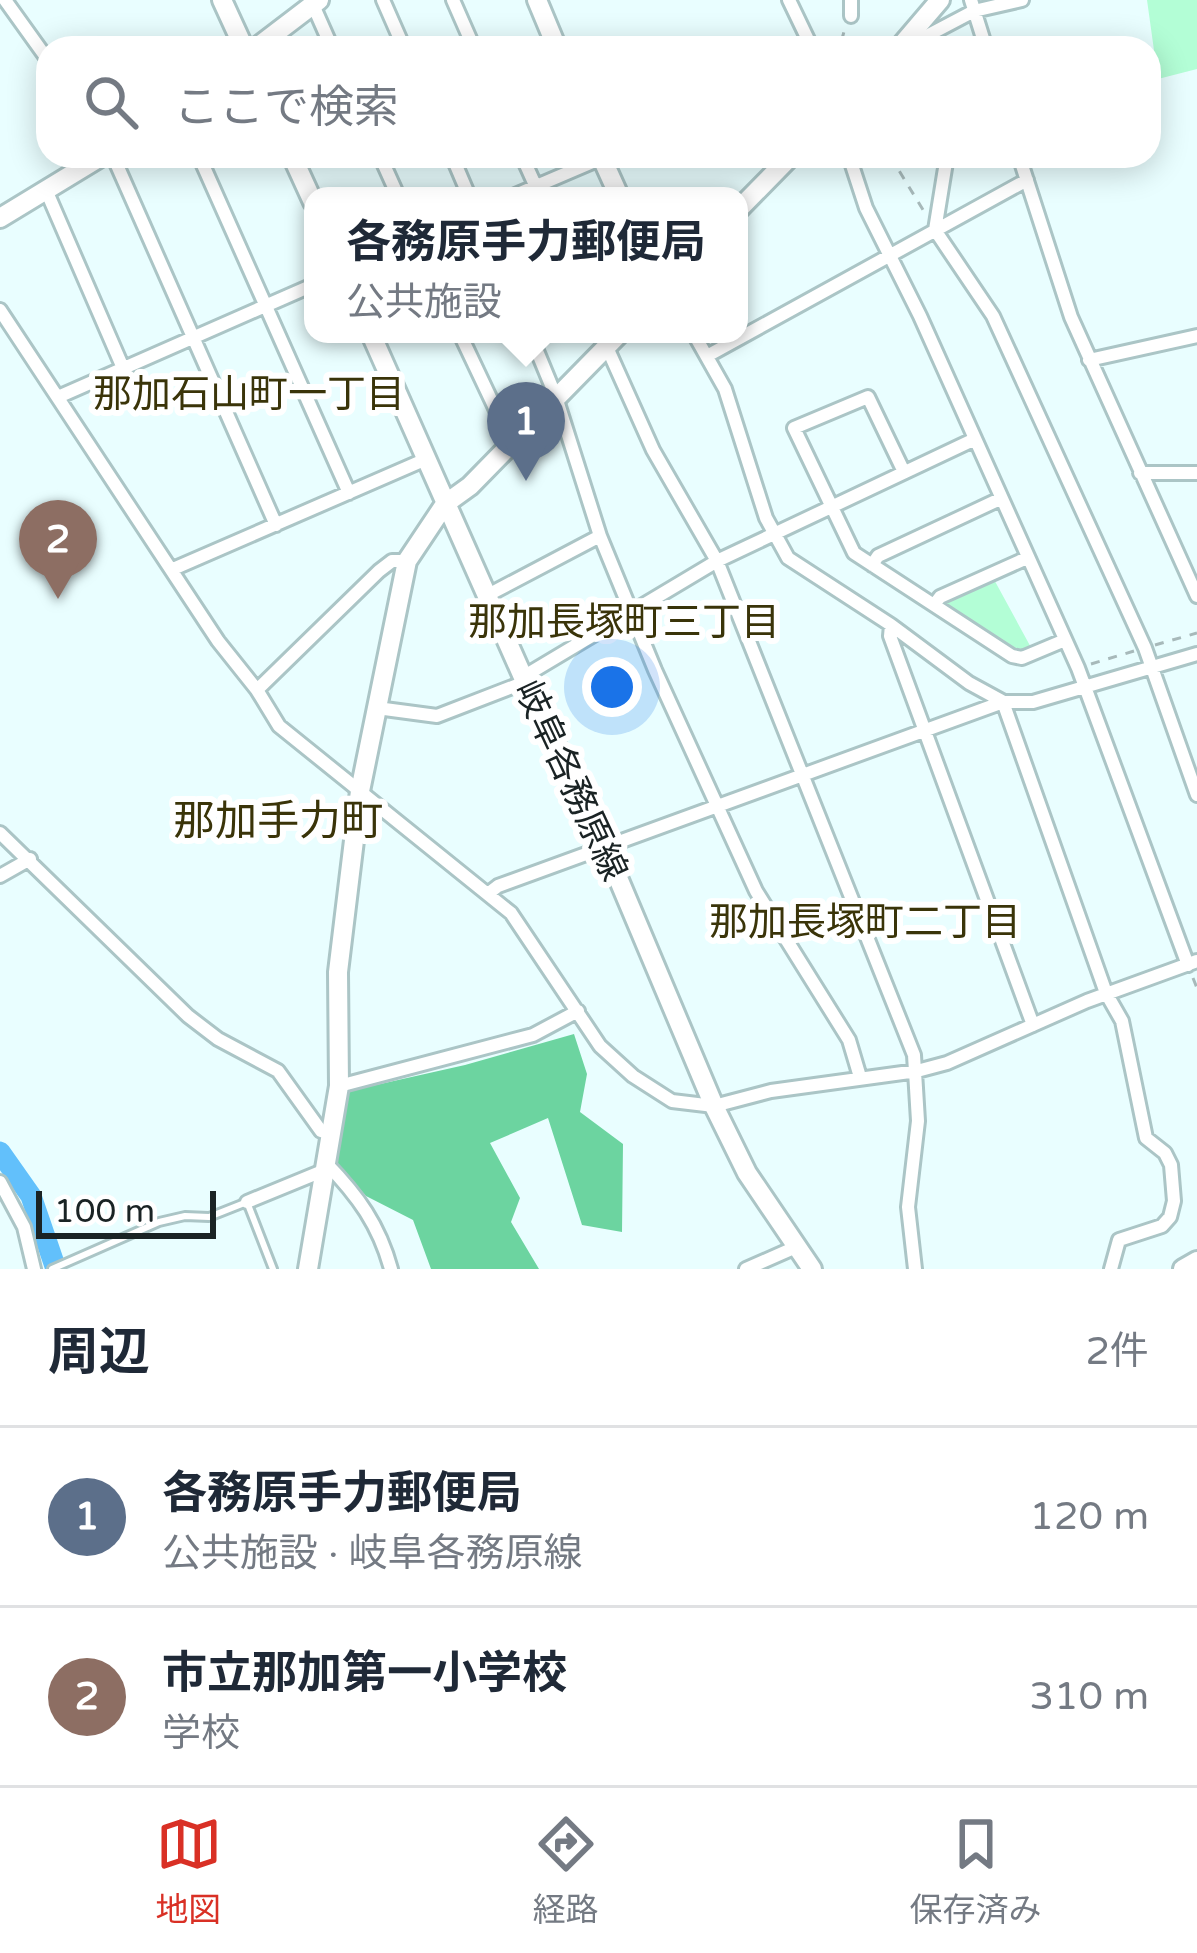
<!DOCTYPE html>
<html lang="ja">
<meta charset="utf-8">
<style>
body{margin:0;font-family:"Varela Round","Noto Sans JP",sans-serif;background:#f2f2f3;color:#1f2937}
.scale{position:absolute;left:36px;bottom:30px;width:180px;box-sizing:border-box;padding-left:12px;border:6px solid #1a2324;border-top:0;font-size:33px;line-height:42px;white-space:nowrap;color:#1a2324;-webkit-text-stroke:9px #fff;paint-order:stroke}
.you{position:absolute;left:612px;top:687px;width:42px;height:42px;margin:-30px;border:9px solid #fff;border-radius:50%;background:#1a73e8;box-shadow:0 0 0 18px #1a73e833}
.badge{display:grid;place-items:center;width:78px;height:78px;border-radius:50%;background:#d93025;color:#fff;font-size:39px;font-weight:700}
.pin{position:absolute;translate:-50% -99px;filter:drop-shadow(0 3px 6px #0008)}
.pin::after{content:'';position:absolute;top:63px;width:42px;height:36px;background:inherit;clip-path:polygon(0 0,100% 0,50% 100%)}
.popup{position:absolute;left:304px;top:187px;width:444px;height:156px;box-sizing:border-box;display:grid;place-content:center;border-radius:24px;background:#fff;filter:drop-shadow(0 3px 9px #0005);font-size:39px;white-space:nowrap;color:#747a83}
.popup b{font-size:45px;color:#1f2937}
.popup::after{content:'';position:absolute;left:50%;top:100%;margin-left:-24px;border:24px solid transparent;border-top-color:#fff}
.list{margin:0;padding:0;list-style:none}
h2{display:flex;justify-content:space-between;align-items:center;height:156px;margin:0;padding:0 48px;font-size:51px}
h2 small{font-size:39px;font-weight:400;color:#747a83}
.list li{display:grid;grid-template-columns:78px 1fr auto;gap:36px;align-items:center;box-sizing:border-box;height:180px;padding:0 48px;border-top:3px solid #e0e1e3}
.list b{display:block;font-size:45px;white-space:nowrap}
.list p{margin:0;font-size:39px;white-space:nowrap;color:#747a83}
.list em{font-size:39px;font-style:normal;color:#747a83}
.icon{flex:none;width:66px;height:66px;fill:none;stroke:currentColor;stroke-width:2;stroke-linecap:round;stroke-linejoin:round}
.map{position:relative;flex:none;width:1197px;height:1269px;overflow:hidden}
.search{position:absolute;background:#fff;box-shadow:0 6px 30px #0003;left:36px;right:36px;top:36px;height:132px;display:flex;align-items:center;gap:30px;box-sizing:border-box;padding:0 42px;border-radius:36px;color:#747a83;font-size:45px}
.sheet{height:516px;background:#fff}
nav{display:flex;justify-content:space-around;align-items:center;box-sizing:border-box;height:168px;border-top:3px solid #e0e1e3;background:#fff;font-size:33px;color:#747a83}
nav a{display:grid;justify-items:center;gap:6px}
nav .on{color:#d93025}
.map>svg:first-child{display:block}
.green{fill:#b3fed6}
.forest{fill:#6cd4a0}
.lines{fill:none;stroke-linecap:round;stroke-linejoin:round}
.river{stroke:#62c0fb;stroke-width:21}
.lane-casing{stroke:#abc5c6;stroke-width:12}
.street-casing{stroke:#abc5c6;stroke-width:18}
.secondary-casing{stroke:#abc5c6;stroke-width:24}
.path{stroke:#a7b9ba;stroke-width:3;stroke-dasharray:9 9;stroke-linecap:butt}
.lane{stroke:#fff;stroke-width:6}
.street{stroke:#fff;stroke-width:12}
.secondary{stroke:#fff;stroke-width:18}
.labels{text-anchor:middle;stroke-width:12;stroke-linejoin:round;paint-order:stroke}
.street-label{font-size:36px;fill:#1a2324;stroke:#fff}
.neighbourhood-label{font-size:39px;fill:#3a3409;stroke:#fff}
.quarter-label{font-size:42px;fill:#3a3409;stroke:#fff}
</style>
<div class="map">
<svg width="1197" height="1269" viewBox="0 0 1197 1269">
<rect width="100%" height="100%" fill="#e9feff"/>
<path class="green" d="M1147 0H1197V69L1158 79Z
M991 574 1034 653 1022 658 934 605Z"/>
<path class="forest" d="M574 1034 587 1074 580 1112 623 1144 622 1232 582 1225 548 1118 490 1143 520 1198 511 1222 539 1269H431L413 1220 366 1196 335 1161 349 1091 465 1065Z"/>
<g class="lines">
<path class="river" d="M0 1152 31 1196 56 1269"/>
<defs>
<path id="lane" d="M52 1269 159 1222 185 1216 209 1217 247 1202 273 1269"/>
<path id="street" d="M5 0 48 60
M383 0 404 48
M453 0 474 48
M789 0 812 48
M971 0 986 48
M313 5 332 48
M851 16V0
M906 42 919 40 974 11 1022 0
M113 156 276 525
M199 156 349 493
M380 156 398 196
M452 156 469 196
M522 156 540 196
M849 156 866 208 920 316 1078 668 1188 965
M947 156 935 230 993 316 1145 648 1197 795
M1019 156 1071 317 1197 596
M46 190 123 368
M513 196 602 158
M0 310 218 641 257 690 279 726 511 913 600 1046 633 1076 672 1101 714 1106 771 1091 917 1071 947 1063 1087 1001 1197 961
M460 334 512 444
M530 334 556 397 600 536 655 670 756 891 849 1040 860 1077
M601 334 653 450 717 561 914 1055 918 1121 908 1207 915 1269
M694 334 725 389 766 518 788 558 891 625 969 683 1002 701
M707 356 1027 180
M1089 360 1197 336
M58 397 313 285
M904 472 868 397 794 428 854 553 1012 656 1022 658 1065 640
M1140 473H1197
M872 565 878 556 1000 499
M173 569 424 460
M486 596 600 536
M934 605 940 597 1027 558
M891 625 890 636 1033 1025
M523 677 717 561 975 439
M257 690 379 571 392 561H407
M1003 702 1106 993 1122 1021 1146 1138 1165 1153 1171 1165 1174 1201 1170 1217 1162 1226 1119 1240 1111 1269
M377 708 437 716 525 682
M0 833 188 1016 218 1039 278 1071 321 1131 331 1134
M0 876 30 859
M489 893 498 886 1003 702H1033L1197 654
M339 1086 533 1035 578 1011
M326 1163C358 1196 379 1225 391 1269
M0 1182 24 1227 34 1269
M247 1202 325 1170
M746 1269 796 1247"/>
<path id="secondary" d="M222 0 244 48
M537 0 557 48
M256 48 319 0
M899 48 940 0
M292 156 313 202
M601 156 619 196
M739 209 791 156
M0 218 102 156
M371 334 523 677 605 847 714 1106 747 1173 812 1269
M308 1269 339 1086 338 972 360 791 407 561 445 504 470 486 619 334
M1183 1269 1197 1261"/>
</defs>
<use href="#lane" class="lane-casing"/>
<use href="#street" class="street-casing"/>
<use href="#secondary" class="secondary-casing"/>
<path class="path" d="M822 42 842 39 845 28
M890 156 925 213
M1155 645 1197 633
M1091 664 1134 651
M1193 978 1197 988"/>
<use href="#lane" class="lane"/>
<use href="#street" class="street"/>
<use href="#secondary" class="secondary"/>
</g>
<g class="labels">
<g class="street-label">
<text transform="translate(572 780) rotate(65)" y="13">岐阜各務原線</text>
</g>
<g class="neighbourhood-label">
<text x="249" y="407">那加石山町一丁目</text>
<text x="624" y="635">那加長塚町三丁目</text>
<text x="865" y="935">那加長塚町二丁目</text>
</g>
<g class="quarter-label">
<text x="278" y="835">那加手力町</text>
</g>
</g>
</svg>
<div class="scale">100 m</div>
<div class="you"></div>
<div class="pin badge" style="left:526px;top:481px;background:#5c6f8a">1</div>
<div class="popup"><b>各務原手力郵便局</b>公共施設</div>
<div class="pin badge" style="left:58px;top:599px;background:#8d6e63">2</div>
<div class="search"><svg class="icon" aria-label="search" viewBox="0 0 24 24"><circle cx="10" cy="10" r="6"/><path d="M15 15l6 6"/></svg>ここで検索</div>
</div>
<section class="sheet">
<h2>周辺<small>2件</small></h2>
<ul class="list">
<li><span class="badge" style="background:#5c6f8a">1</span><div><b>各務原手力郵便局</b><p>公共施設 · 岐阜各務原線</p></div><em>120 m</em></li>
<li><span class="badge" style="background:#8d6e63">2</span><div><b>市立那加第一小学校</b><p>学校</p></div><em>310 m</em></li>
</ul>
</section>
<nav>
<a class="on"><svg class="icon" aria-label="map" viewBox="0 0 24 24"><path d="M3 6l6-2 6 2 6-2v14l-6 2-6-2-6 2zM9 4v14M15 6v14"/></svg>地図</a>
<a><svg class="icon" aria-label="directions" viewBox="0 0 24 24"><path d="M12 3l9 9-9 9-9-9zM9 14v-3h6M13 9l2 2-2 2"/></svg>経路</a>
<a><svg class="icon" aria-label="saved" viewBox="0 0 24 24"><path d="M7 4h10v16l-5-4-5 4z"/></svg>保存済み</a>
</nav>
